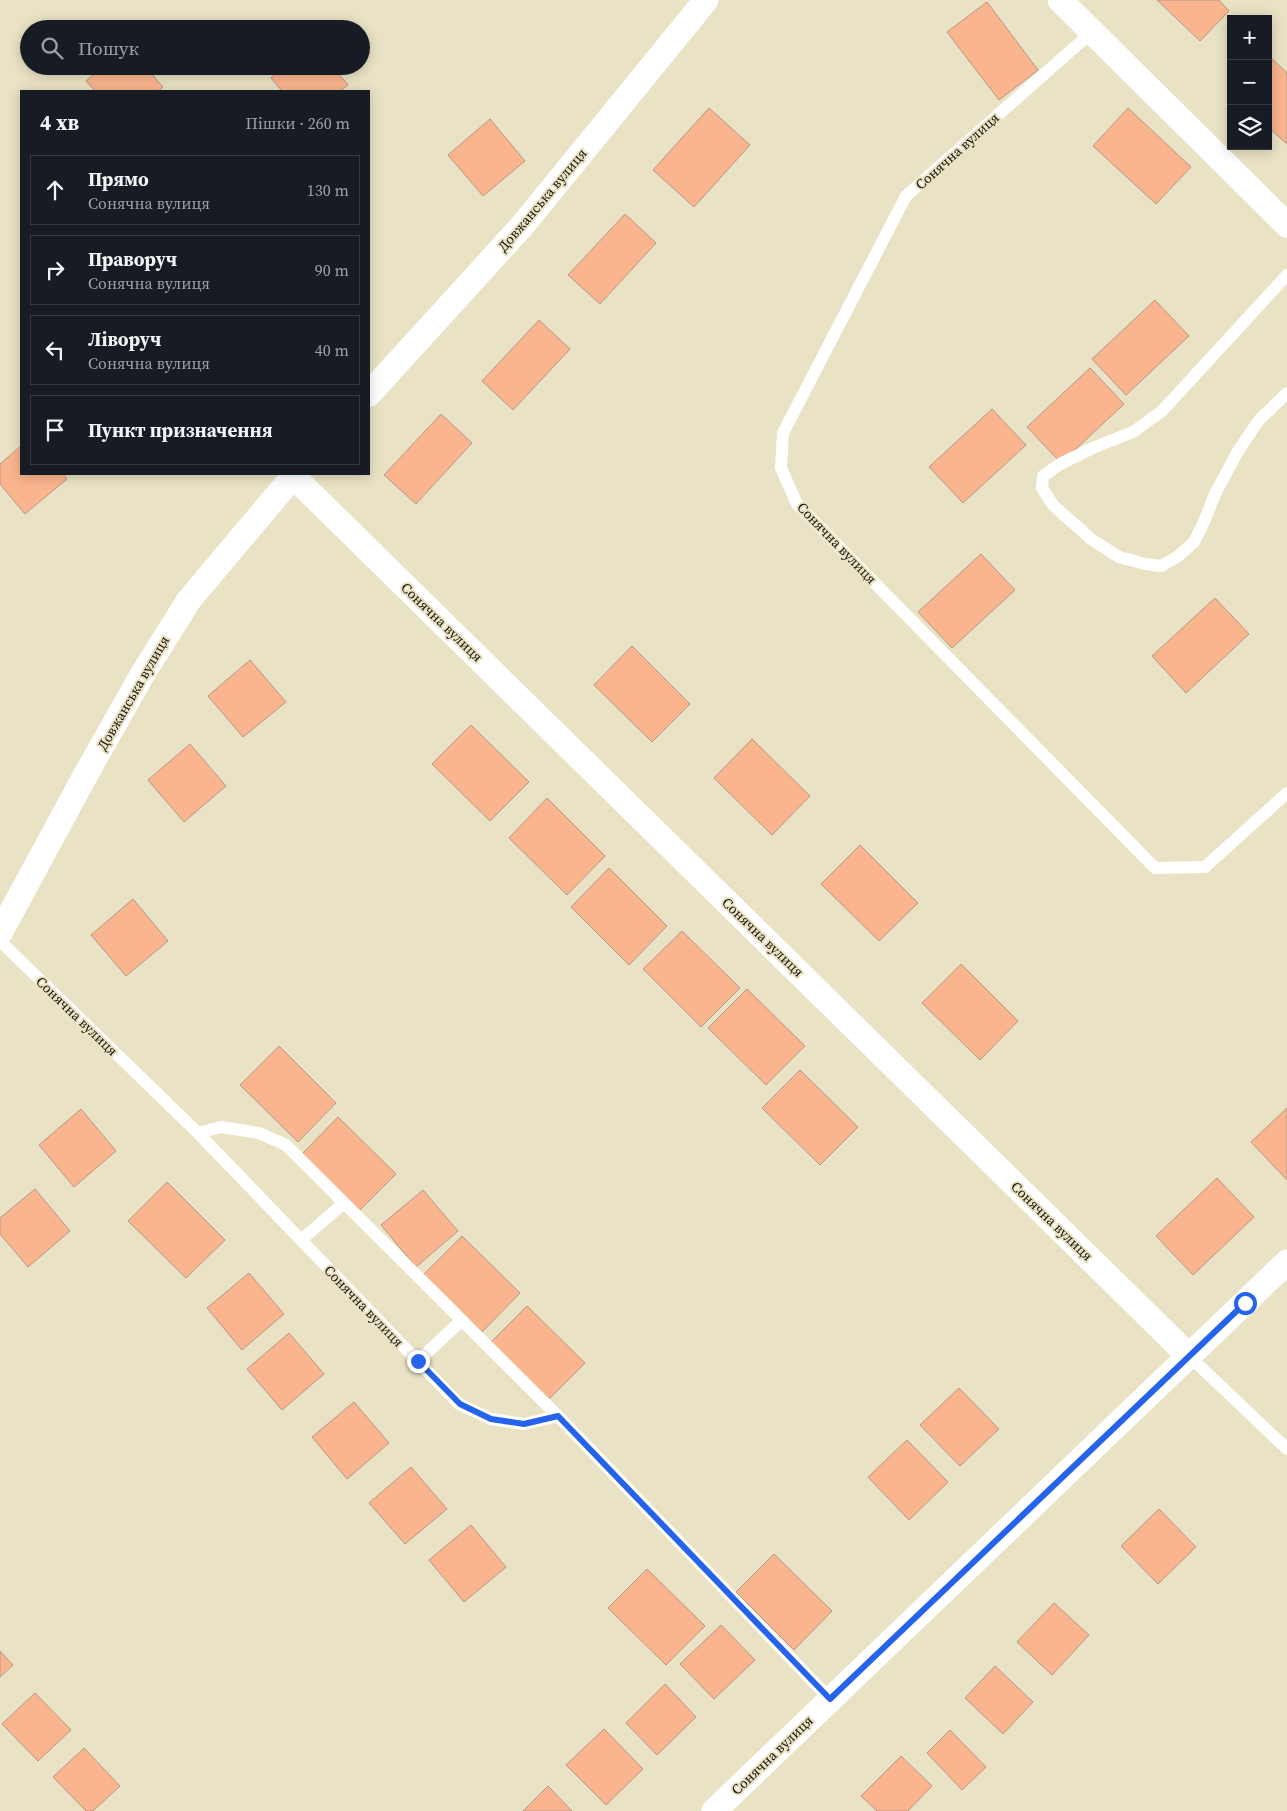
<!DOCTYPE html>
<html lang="uk">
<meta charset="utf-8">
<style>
body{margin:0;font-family:"Source Serif 4",serif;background:#20242c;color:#f1f3f6}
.controls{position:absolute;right:15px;top:15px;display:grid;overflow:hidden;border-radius:0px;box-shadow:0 2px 12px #0003}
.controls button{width:45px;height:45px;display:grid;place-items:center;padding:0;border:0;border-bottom:1px solid #363941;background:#171b24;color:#f1f3f6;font:25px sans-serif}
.stop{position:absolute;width:15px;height:15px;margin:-11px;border:4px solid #2563eb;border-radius:50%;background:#fff}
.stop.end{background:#2563eb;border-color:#fff;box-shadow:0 1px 5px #0008}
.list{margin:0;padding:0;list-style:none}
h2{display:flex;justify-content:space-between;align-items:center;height:65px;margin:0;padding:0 20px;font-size:21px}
h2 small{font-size:16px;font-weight:400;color:#9ea1a6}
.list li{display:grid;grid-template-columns:32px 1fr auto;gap:15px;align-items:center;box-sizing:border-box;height:70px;margin:0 10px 10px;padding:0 10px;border:1px solid #363941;border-radius:0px}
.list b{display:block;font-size:19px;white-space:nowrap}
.list p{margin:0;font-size:16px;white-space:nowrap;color:#9ea1a6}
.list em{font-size:16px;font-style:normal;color:#9ea1a6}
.icon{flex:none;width:28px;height:28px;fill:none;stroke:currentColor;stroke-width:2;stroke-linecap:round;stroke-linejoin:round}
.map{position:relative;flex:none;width:1287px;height:1811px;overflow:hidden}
.search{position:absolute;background:#171b24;box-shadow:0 2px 12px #0003;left:20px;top:20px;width:350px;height:55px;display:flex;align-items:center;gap:12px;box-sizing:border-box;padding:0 18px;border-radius:28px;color:#9ea1a6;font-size:19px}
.panel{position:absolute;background:#171b24;box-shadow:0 2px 12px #0003;left:20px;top:90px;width:350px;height:385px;border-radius:0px}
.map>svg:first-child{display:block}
.building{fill:#fab58e;stroke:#b49788}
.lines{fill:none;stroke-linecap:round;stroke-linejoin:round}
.lane{stroke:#fff;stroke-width:12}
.street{stroke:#fff;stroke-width:25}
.route{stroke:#2563eb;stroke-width:6}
.labels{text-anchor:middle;stroke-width:4;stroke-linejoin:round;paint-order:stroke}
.street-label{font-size:14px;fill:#18140a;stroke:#eae2c4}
</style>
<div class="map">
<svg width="1287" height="1811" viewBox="0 0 1287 1811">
<rect width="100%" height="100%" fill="#eae2c4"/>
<path class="building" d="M1157 0H1219L1229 11 1200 41Z
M987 2 1038 70 999 100 947 32Z
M1272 59 1287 73V144L1268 127V62Z
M103 66H145L163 87 158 91H95L86 81Z
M285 66H332L348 85 340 91H282L271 78Z
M709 108 750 145 694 207 653 170Z
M1128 108 1191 167 1156 204 1093 146Z
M490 119 525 161 483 196 448 155Z
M625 214 656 243 600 304 568 275Z
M1155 300 1189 336 1126 395 1092 359Z
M539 320 570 349 513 410 482 381Z
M1090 368 1124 404 1061 463 1027 427Z
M992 409 1026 445 963 503 929 467Z
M441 414 472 443 416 504 384 475Z
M21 446V474H63L67 479 25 514 0 484V464Z
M981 554 1015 590 952 648 918 612Z
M1215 598 1249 634 1186 693 1152 656Z
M632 646 690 704 652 742 594 685Z
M250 660 286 702 243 737 208 696Z
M471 725 529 782 490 821 432 764Z
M752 739 810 796 772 835 714 778Z
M190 744 226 786 184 822 148 780Z
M547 798 605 856 567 895 509 838Z
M860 845 918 903 879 941 821 884Z
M609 868 667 926 629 965 571 907Z
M133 899 168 941 126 976 91 935Z
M682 931 740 988 701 1027 643 969Z
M961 964 1018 1021 980 1060 922 1003Z
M747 989 805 1046 766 1085 708 1028Z
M279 1046 336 1103 298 1142 240 1085Z
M800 1070 858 1127 820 1165 762 1108Z
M1287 1108V1180L1251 1142Z
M81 1109 116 1151 74 1187 39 1145Z
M338 1117 396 1174 357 1213 300 1156Z
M1217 1178 1254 1217 1193 1275 1156 1236Z
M167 1182 225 1240 186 1278 128 1221Z
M35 1189 70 1231 28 1267 0 1234V1218Z
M423 1190 458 1231 416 1267 381 1225Z
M462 1236 520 1293 482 1332 423 1275Z
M249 1273 284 1314 242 1350 207 1308Z
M527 1306 585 1363 546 1402 488 1345Z
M289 1333 324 1374 282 1410 247 1369Z
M959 1388 999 1429 960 1466 920 1425Z
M354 1402 389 1443 347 1479 312 1437Z
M907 1440 948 1482 909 1520 868 1477Z
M411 1467 447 1509 405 1544 369 1503Z
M1159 1509 1196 1547 1158 1584 1121 1546Z
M471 1525 506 1567 464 1602 429 1560Z
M774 1554 832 1611 794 1650 736 1592Z
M647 1569 705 1626 666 1665 608 1608Z
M1054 1603 1089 1635 1052 1675 1017 1642Z
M721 1625 755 1660 714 1699 680 1664Z
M0 1651 13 1665 0 1677Z
M995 1666 1033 1702 1003 1734 965 1698Z
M665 1684 696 1717 657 1755 626 1723Z
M35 1693 71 1730 38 1761 2 1724Z
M604 1729 643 1769 606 1805 566 1765Z
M950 1730 986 1767 962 1790 927 1753Z
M84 1748 120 1786 93 1811H86L53 1777Z
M901 1756 932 1786 908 1811H877L861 1796Z
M548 1786 572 1811H523Z"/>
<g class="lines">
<path class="lane" d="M1092 32 906 196 783 433 781 468 797 504 1155 868 1205 867 1287 793
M1287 275 1162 411 1133 432 1095 447 1060 464 1043 476 1042 488 1053 505 1091 539 1119 557 1145 564 1161 566 1177 557 1194 542 1204 522 1215 494 1238 451 1259 420 1287 393
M0 941 198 1133 459 1404 491 1419 524 1424 558 1416
M198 1133 221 1127 259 1133 286 1145 558 1416 830 1699
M301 1240 344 1203
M1190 1357 1287 1449
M418 1361 462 1320"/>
<path class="street" d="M1060 0 1287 225
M369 394 522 226 706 0
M293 476 1190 1357
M0 933 85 776 142 675 189 600 295 474
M714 1811 1287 1262"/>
</g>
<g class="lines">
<path class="route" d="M418 1361 460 1404 491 1419 524 1424 558 1416 830 1699 1245 1303"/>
</g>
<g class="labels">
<g class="street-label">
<text transform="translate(957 151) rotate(-42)" y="5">Сонячна вулиця</text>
<text transform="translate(542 200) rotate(-50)" y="5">Довжанська вулиця</text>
<text transform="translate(837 543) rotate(46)" y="5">Сонячна вулиця</text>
<text transform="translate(442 622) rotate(44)" y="5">Сонячна вулиця</text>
<text transform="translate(133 693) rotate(-60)" y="5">Довжанська вулиця</text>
<text transform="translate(763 937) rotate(44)" y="5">Сонячна вулиця</text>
<text transform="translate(77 1016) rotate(44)" y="5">Сонячна вулиця</text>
<text transform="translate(1052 1221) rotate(44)" y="5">Сонячна вулиця</text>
<text transform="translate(364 1306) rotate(46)" y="5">Сонячна вулиця</text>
<text transform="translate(772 1755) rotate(-44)" y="5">Сонячна вулиця</text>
</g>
</g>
</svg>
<div class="controls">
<button>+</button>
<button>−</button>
<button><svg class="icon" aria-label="layers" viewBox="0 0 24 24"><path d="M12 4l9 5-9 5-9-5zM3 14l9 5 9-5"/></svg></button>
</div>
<div class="stop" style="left:1245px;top:1303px"></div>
<div class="stop end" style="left:418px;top:1361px"></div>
<div class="search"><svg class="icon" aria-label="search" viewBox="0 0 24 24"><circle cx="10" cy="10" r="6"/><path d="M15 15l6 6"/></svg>Пошук</div>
<section class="panel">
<h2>4 хв<small>Пішки · 260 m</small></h2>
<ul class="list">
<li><svg class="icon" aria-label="ahead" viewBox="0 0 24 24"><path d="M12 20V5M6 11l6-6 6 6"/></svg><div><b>Прямо</b><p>Сонячна вулиця</p></div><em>130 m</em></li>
<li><svg class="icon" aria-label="right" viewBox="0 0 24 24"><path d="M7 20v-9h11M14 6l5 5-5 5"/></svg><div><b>Праворуч</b><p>Сонячна вулиця</p></div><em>90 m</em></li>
<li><svg class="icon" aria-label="left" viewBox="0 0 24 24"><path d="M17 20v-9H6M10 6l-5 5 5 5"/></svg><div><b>Ліворуч</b><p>Сонячна вулиця</p></div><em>40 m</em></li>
<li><svg class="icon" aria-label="arrive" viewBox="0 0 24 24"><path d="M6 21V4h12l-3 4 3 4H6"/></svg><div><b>Пункт призначення</b></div></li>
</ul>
</section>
</div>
